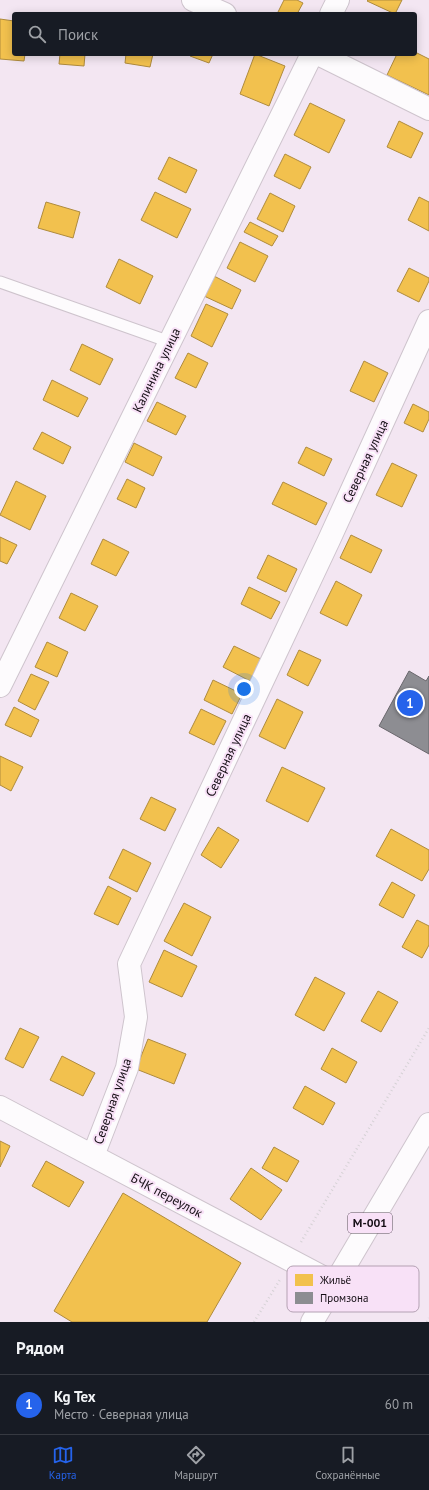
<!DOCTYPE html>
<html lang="ru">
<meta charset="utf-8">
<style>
body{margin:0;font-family:"PT Sans",sans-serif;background:#242831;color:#f1f3f6}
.you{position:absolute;left:244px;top:689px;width:14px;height:14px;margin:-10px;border:3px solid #fff;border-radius:50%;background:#1a73e8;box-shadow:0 0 0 6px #1a73e833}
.badge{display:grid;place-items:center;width:26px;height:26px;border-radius:50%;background:#2563eb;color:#fff;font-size:13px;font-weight:700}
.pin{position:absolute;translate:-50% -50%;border:2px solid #fff;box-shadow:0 1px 4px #0006}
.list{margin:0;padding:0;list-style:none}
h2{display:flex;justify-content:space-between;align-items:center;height:52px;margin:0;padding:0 16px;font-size:17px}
h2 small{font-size:13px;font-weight:400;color:#9ea1a6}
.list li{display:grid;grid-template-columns:26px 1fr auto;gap:12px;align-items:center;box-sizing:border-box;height:60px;padding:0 16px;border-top:1px solid #363941}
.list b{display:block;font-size:15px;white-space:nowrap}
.list p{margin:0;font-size:13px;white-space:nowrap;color:#9ea1a6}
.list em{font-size:13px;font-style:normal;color:#9ea1a6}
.icon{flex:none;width:22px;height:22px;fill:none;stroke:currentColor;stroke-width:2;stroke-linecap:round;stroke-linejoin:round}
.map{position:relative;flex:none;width:429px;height:1322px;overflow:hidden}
.search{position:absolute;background:#171b24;box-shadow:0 2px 10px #0003;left:12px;right:12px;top:12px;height:44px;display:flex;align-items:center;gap:10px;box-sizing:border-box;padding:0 14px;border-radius:4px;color:#9ea1a6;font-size:15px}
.sheet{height:112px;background:#171b24}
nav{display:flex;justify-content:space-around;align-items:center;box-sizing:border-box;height:56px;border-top:1px solid #363941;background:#171b24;font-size:11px;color:#9ea1a6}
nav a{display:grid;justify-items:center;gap:2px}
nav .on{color:#2563eb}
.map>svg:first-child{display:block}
.homes{fill:#f2c14e;stroke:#af8b3d}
.industry{fill:#8d8d92;stroke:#69676c}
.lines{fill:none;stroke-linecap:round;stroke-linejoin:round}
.lane-casing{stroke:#cec4cd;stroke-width:13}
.street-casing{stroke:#cec4cd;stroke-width:24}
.primary-casing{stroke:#cec4cd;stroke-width:24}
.path{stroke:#d6d2d6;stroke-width:2.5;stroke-dasharray:1 3;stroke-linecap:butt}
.lane{stroke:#fdfbfd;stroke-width:11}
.street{stroke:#fdfbfd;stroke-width:22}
.primary{stroke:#fdfbfd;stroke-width:22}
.labels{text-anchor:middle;stroke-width:4;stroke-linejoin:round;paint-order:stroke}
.shield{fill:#f8e1f7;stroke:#584d58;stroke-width:1}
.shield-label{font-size:12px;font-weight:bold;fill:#140d14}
.street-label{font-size:13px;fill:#140d14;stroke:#f8e1f7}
.key{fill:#f8e1f7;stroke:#b4a1b3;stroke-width:1}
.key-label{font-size:11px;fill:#140d14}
</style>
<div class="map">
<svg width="429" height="1322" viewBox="0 0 429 1322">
<rect width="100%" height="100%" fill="#f3e6f2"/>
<path class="homes" d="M284 0H297L303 3 297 14H277Z
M368 0H402L395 14 367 1Z
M0 19 14 21V54H25L24 61 0 59Z
M415 52 429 59V95L387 75 397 54H415Z
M60 54H85L84 66 59 64Z
M126 54H153L150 67 125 63Z
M191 54H213L209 63 190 56Z
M255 54 285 66 269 106 240 94Z
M310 103 345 120 329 153 294 135Z
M399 121 423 133 411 158 387 147Z
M285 154 311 167 300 189 274 176Z
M169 157 197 170 186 193 158 179Z
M155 192 191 209 177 238 141 220Z
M270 193 295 206 283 232 257 219Z
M419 197 429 202V231L408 220Z
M46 202 80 212 73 238 38 228Z
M250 222 278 236 272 246 244 232Z
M240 242 268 256 255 282 227 268Z
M119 259 153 276 140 304 106 287Z
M409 268 429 278V281L419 302 397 291Z
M214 276 241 290 232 309 204 296Z
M206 304 228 314 212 347 191 336Z
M82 344 113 359 100 385 70 370Z
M188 353 208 363 196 388 175 378Z
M364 361 388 373 374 402 350 391Z
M52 380 88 398 78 417 43 400Z
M157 402 186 416 176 435 147 421Z
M413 404 429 412V419L423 432 404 423Z
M42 432 71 447 63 464 33 449Z
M134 443 162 457 153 476 125 462Z
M306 447 332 459 324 476 298 463Z
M392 463 417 475 402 507 376 495Z
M127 479 145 488 136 508 117 499Z
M16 481 46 496 30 530 0 515Z
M283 482 327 503 316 525 272 504Z
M351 535 382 550 371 573 340 558Z
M0 537 17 545 7 564 0 561Z
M103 539 129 552 116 576 91 564Z
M268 555 297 569 286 592 257 578Z
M336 581 362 595 347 626 320 613Z
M249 587 280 602 271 619 241 604Z
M71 593 98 606 85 631 59 618Z
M47 642 68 652 57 677 35 667Z
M234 646 261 659 250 681 223 667Z
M299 650 321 660 308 686 287 675Z
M31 674 49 682 35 710 18 701Z
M213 680 242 694 232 714 204 700Z
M277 699 303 712 285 749 259 736Z
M14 707 39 720 31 737 5 725Z
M201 709 226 721 214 745 189 733Z
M0 756 23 767 11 791 0 785Z
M282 767 325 788 308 822 266 801Z
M151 797 176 809 165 831 140 819Z
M218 827 239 840 221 868 201 855Z
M391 829 429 850V869L422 881 376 856Z
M123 849 151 863 137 892 109 878Z
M392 882 415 895 403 918 379 905Z
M108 886 131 898 118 925 94 914Z
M184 903 211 917 192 956 164 941Z
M417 920 429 926V945L422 958 402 947Z
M164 950 197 966 182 997 149 982Z
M315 977 345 993 324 1031 295 1015Z
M378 991 398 1002 381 1032 361 1021Z
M20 1028 39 1037 23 1068 5 1059Z
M148 1039 186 1054 174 1084 136 1069Z
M332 1048 357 1062 346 1083 321 1069Z
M62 1056 95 1073 83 1096 50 1080Z
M305 1086 335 1103 323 1125 293 1108Z
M0 1141 10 1146 0 1167Z
M274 1147 299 1161 287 1182 262 1168Z
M46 1161 84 1182 69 1207 32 1186Z
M251 1168 282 1190 261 1220 230 1199Z
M123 1193 241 1263 207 1322H72L54 1311Z"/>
<path class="industry" d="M409 671 426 681 429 676V754L379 726Z"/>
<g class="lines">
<defs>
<path id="lane" d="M0 282 170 342"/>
<path id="street" d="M193 0 225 14
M331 14 338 0
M318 54 429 109
M0 686 312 54
M0 1107 334 1283
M93 1156 127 1068 136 1017 129 964 329 540 429 321"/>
<path id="primary" d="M312 1322 429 1124"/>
</defs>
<use href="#lane" class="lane-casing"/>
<use href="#street" class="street-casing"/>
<use href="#primary" class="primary-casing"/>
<path class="path" d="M301 1242 429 1028
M254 1322 281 1278
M427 1322 429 1318"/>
<use href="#lane" class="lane"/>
<use href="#street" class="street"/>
<use href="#primary" class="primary"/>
</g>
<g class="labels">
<rect class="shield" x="348" y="1213" width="44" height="20" rx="3"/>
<g class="shield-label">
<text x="370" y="1227">М-001</text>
</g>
<g class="street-label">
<text transform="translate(156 370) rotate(-64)" y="5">Калинина улица</text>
<text transform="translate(365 461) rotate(-65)" y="5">Северная улица</text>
<text transform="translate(228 755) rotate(-65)" y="5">Северная улица</text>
<text transform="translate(112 1101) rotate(-71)" y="5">Северная улица</text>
<text transform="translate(167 1195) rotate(28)" y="5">БЧК переулок</text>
</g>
</g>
<rect x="287" y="1266" width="132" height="46" rx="6" class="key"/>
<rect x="295" y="1274" width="18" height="12" fill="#f2c14e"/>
<rect x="295" y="1292" width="18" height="12" fill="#8d8d92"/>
<g class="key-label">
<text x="320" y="1284">Жильё</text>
<text x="320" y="1302">Промзона</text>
</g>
</svg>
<div class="you"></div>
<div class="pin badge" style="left:410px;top:703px">1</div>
<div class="search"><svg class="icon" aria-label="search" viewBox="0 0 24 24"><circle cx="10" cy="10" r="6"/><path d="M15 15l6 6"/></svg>Поиск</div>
</div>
<section class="sheet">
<h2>Рядом<small></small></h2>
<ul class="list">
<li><span class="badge">1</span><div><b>Kg Tex</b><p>Место · Северная улица</p></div><em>60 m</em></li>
</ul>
</section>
<nav>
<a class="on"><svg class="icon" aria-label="map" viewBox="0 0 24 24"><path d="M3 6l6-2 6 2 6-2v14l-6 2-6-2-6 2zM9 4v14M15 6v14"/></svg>Карта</a>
<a><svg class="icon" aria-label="directions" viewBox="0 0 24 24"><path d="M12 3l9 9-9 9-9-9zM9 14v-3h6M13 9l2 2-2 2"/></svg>Маршрут</a>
<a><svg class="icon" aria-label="saved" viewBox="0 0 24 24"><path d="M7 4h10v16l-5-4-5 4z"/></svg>Сохранённые</a>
</nav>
